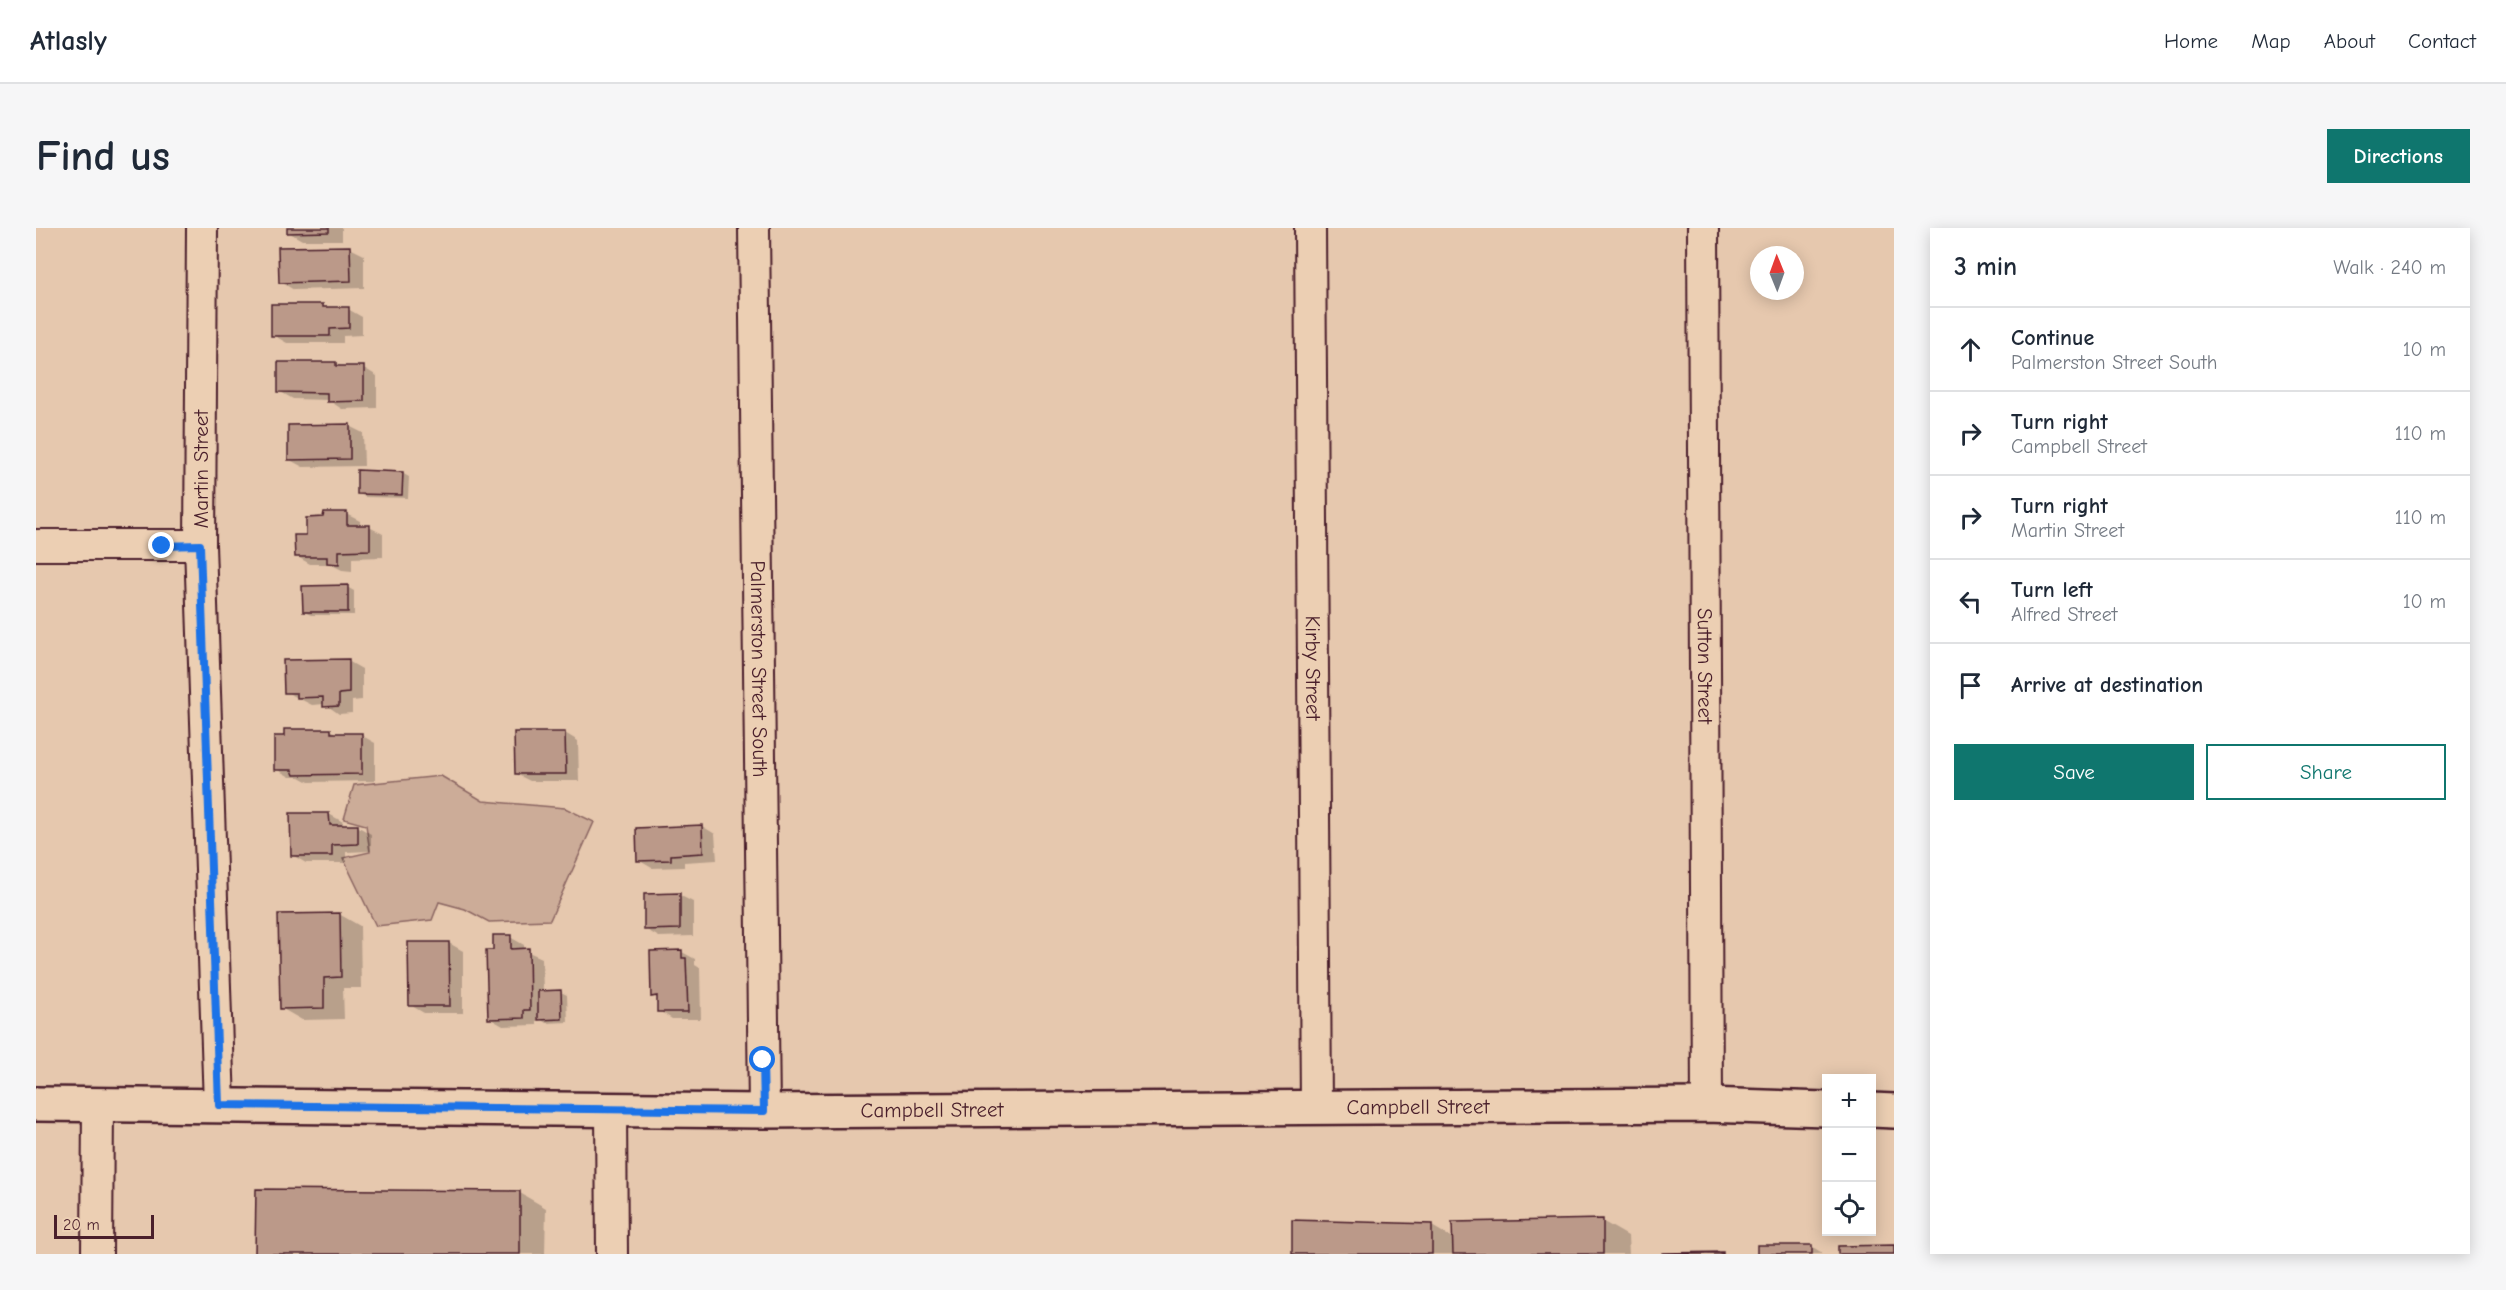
<!DOCTYPE html>
<meta charset="utf-8">
<style>
body{margin:0;font-family:"Comic Neue",sans-serif;background:#f6f6f7;color:#1f2937}
.controls{position:absolute;right:18px;bottom:18px;display:grid;overflow:hidden;border-radius:0px;box-shadow:0 3px 15px #0003}
.controls button{width:54px;height:54px;display:grid;place-items:center;padding:0;border:0;border-bottom:2px solid #e0e1e3;background:#fff;color:#1f2937;font:30px sans-serif}
.compass{position:absolute;left:1714px;top:18px;width:54px;height:54px;border-radius:50%;background:#fff;box-shadow:0 3px 15px #0003;rotate:359deg}
.scale{position:absolute;left:18px;bottom:15px;width:100px;box-sizing:border-box;padding-left:6px;border:3px solid #4a1f2b;border-top:0;font-size:16px;line-height:21px;white-space:nowrap;color:#4a1f2b;-webkit-text-stroke:4px #eccfb3;paint-order:stroke}
.stop{position:absolute;width:18px;height:18px;margin:-14px;border:4px solid #1a73e8;border-radius:50%;background:#fff}
.stop.end{background:#1a73e8;border-color:#fff;box-shadow:0 2px 6px #0008}
.list{margin:0;padding:0;list-style:none}
h2{display:flex;justify-content:space-between;align-items:center;height:78px;margin:0;padding:0 24px;font-size:26px}
h2 small{font-size:20px;font-weight:400;color:#747a83}
.list li{display:grid;grid-template-columns:39px 1fr auto;gap:18px;align-items:center;box-sizing:border-box;height:84px;padding:0 24px;border-top:2px solid #e0e1e3}
.list b{display:block;font-size:22px;white-space:nowrap}
.list p{margin:0;font-size:20px;white-space:nowrap;color:#747a83}
.list em{font-size:20px;font-style:normal;color:#747a83}
.actions{display:flex;gap:12px;padding:18px 24px}
.actions a{flex:1;padding:14px 0;border:2px solid #0f766e;border-radius:0px;text-align:center;font-size:21px;color:#0f766e}
.actions .main{background:#0f766e;color:#fff}
.icon{flex:none;width:33px;height:33px;fill:none;stroke:currentColor;stroke-width:2;stroke-linecap:round;stroke-linejoin:round}
.map{position:relative;flex:none;width:1858px;height:1026px;overflow:hidden;border-radius:0px}
header{display:flex;align-items:center;gap:36px;box-sizing:border-box;height:84px;padding:0 30px;background:#fff;border-bottom:2px solid #e0e1e3}
header strong{font-size:28px}
nav{display:flex;gap:33px;margin-inline-start:auto;font-size:21px}
.intro{display:flex;align-items:center;justify-content:space-between;box-sizing:border-box;height:144px;padding:0 36px}
h1{margin:0;font-size:42px}
.button{padding:15px 27px;border-radius:0px;background:#0f766e;color:#fff;font-size:21px;font-weight:700}
main{display:flex;gap:36px;padding:0 36px}
aside{flex:1;background:#fff;border-radius:0px;box-shadow:0 3px 15px #0003}
.map>svg:first-child{display:block}
.green{fill:#ccac98;stroke:#8b6662;stroke-width:1.5}
.shadow{fill:#0003}
.building{fill:#bb9989;stroke:#4a1f2b;stroke-width:1.5}
.lines{fill:none;stroke-linecap:round;stroke-linejoin:round}
.minor-casing{stroke:#4a1f2b;stroke-width:34}
.tertiary-casing{stroke:#4a1f2b;stroke-width:38}
.minor{stroke:#eccfb3;stroke-width:30}
.tertiary{stroke:#eccfb3;stroke-width:33}
.route{stroke:#1a73e8;stroke-width:8}
.labels{text-anchor:middle;stroke-width:4.5;stroke-linejoin:round;paint-order:stroke}
.street-label{font-size:21px;fill:#4a1f2b;stroke:#eccfb3}
</style>
<header>
<strong>Atlasly</strong>
<nav><a>Home</a><a>Map</a><a>About</a><a>Contact</a></nav>
</header>
<div class="intro"><h1>Find us</h1><a class="button">Directions</a></div>
<main>
<div class="map">
<svg width="1858" height="1026" viewBox="0 0 1858 1026">
<rect width="100%" height="100%" fill="#e6c8ae"/>
<filter id="ink" filterUnits="userSpaceOnUse"><feTurbulence type="fractalNoise" baseFrequency=".0167" numOctaves="2"/><feDisplacementMap in="SourceGraphic" scale="12" xChannelSelector="R" yChannelSelector="G"/><feConvolveMatrix kernelMatrix="1 2 1 2 8 2 1 2 1" color-interpolation-filters="sRGB"/></filter>
<g filter="url(#ink)">
<path class="green" d="M405 548 447 573 529 580 558 594 514 692 453 694 429 681 403 674 396 692 340 698 307 630 334 624 330 597 308 591 318 557Z"/>
<path class="shadow" d="M252 0H306V12H266L252 4Z
M314 20 328 27V60L258 62 245 54Z
M286 78 291 81H312L326 89V107L307 108V115H251L237 107Z
M300 135 307 140H328L341 148V180L306 181 292 172 257 171 243 163Z
M313 198 327 205 328 238 267 239 254 232Z
M366 245 373 249 372 270 329 269 322 265Z
M310 286 324 293V298L333 299 347 306V329L316 330V343L306 342 294 336H274L260 328 272 308 289 291Z
M311 359 318 363V387H275L268 384Z
M312 433 326 441V472L316 473V485L303 486 289 476 276 477 250 464Z
M295 502 303 507H325L339 515V553L273 554 264 549H254L240 541Z
M529 505 542 513 543 553H494L480 546Z
M293 586 307 594V599L321 598 335 606V623L310 624V635H270L256 627Z
M666 598 679 606 681 632 648 634V639L616 640 602 632Z
M643 667 657 674V708L623 709 609 701Z
M303 686 324 698 325 760H307L308 791 266 792 245 780Z
M474 709 488 717V722L506 730 507 764H525L531 767 532 794 510 795 501 789V797L467 798 453 790 459 723Z
M413 715 427 723V785H388L374 777Z
M646 724 659 731V737L664 740 665 791H636L623 783V771L616 768Z
M484 965 510 980 509 1026H221Z
M1566 993 1592 1008 1593 1026H1258L1396 998 1418 1011Z
M1775 1018 1788 1026H1722Z"/>
<path class="building" d="M251 0H293V4L251 5Z
M314 18 315 53 243 55 242 19Z
M235 76H287V79H313V100L294 101V108H235Z
M242 134H300V138H328V173L291 174V165L242 164Z
M314 196V231L252 232V197Z
M321 242 367 244 366 267 321 266Z
M288 284H311V297H334V322L303 323V336L291 335V329H259L258 307H270V290L287 289Z
M312 357V384H267L266 358Z
M313 431V465L303 466V478L287 479V469L261 470V465H248L247 432Z
M248 501H295V505H326V546L258 547 256 542H238V508H248Z
M478 504H529L530 546H479Z
M254 585H293L294 597H322V616L296 617V628H255Z
M666 597 667 625 635 627V632L601 633 600 600Z
M644 665V701L608 702V666Z
M304 685 305 749 288 750V780L244 781 242 686Z
M457 707H475V721L493 720 494 782H488V790L452 791 450 722H457Z
M372 714H413L414 778H373Z
M646 722V730H650L652 784H621V768L615 769 614 723Z
M525 762 526 791 502 792V763Z
M220 961 484 963V1026H219Z
M1567 991V1026H1417L1416 994Z
M1256 992 1396 996V1026H1256Z
M1721 1017H1776V1026H1721Z
M1858 1017V1026H1802V1018Z
M1687 1024V1026H1627V1025Z"/>
<g class="lines">
<defs>
<g id="minor">
<path d="M166 0 164 317 183 877"/>
<path id="s1" d="M718 0 728 883"/>
<path id="s2" d="M1274 0 1280 880"/>
<path id="s3" d="M1667 0 1671 877"/>
<path d="M0 317H164"/>
<path d="M575 882 576 1026"/>
<path d="M61 1026 62 877"/>
</g>
<g id="tertiary">
<path id="s4" d="M0 876 728 883 1671 877 1790 881"/>
<path d="M1836 882 1858 883"/>
</g>
</defs>
<use href="#minor" class="minor-casing"/>
<use href="#tertiary" class="tertiary-casing"/>
<use href="#minor" class="minor"/>
<use href="#tertiary" class="tertiary"/>
</g>
</g>
<g class="lines" filter="url(#ink)">
<path class="route" d="M126 318 164 317 183 877 728 883 727 832"/>
</g>
<g class="labels">
<g class="street-label">
<text transform="translate(165 241) rotate(-90)" y="7">Martin Street</text>
<text dy="7" stroke="none"><textPath href="#s3" startOffset="438">Sutton Street</textPath></text>
<text dy="7" stroke="none"><textPath href="#s2" startOffset="440">Kirby Street</textPath></text>
<text dy="7" stroke="none"><textPath href="#s1" startOffset="441">Palmerston Street South</textPath></text>
<text dy="7" stroke="none"><textPath href="#s4" startOffset="1382">Campbell Street</textPath></text>
<text dy="7" stroke="none"><textPath href="#s4" startOffset="896">Campbell Street</textPath></text>
</g>
</g>
</svg>
<div class="controls">
<button>+</button>
<button>−</button>
<button><svg class="icon" aria-label="locate" viewBox="0 0 24 24"><circle cx="12" cy="12" r="6"/><path d="M12 2v4M12 18v4M2 12h4M18 12h4"/></svg></button>
</div>
<svg class="compass" viewBox="-18 -18 36 36"><path d="M0-13l5 13h-10z" fill="#e53935"/><path d="M0 13l5-13h-10z" fill="#747a83"/></svg>
<div class="scale">20 m</div>
<div class="stop" style="left:727px;top:832px"></div>
<div class="stop end" style="left:126px;top:318px"></div>
</div>
<aside>
<h2>3 min<small>Walk · 240 m</small></h2>
<ul class="list">
<li><svg class="icon" aria-label="ahead" viewBox="0 0 24 24"><path d="M12 20V5M6 11l6-6 6 6"/></svg><div><b>Continue</b><p>Palmerston Street South</p></div><em>10 m</em></li>
<li><svg class="icon" aria-label="right" viewBox="0 0 24 24"><path d="M7 20v-9h11M14 6l5 5-5 5"/></svg><div><b>Turn right</b><p>Campbell Street</p></div><em>110 m</em></li>
<li><svg class="icon" aria-label="right" viewBox="0 0 24 24"><path d="M7 20v-9h11M14 6l5 5-5 5"/></svg><div><b>Turn right</b><p>Martin Street</p></div><em>110 m</em></li>
<li><svg class="icon" aria-label="left" viewBox="0 0 24 24"><path d="M17 20v-9H6M10 6l-5 5 5 5"/></svg><div><b>Turn left</b><p>Alfred Street</p></div><em>10 m</em></li>
<li><svg class="icon" aria-label="arrive" viewBox="0 0 24 24"><path d="M6 21V4h12l-3 4 3 4H6"/></svg><div><b>Arrive at destination</b></div></li>
</ul>
<div class="actions"><a class="main">Save</a><a>Share</a></div>
</aside>
</main>
